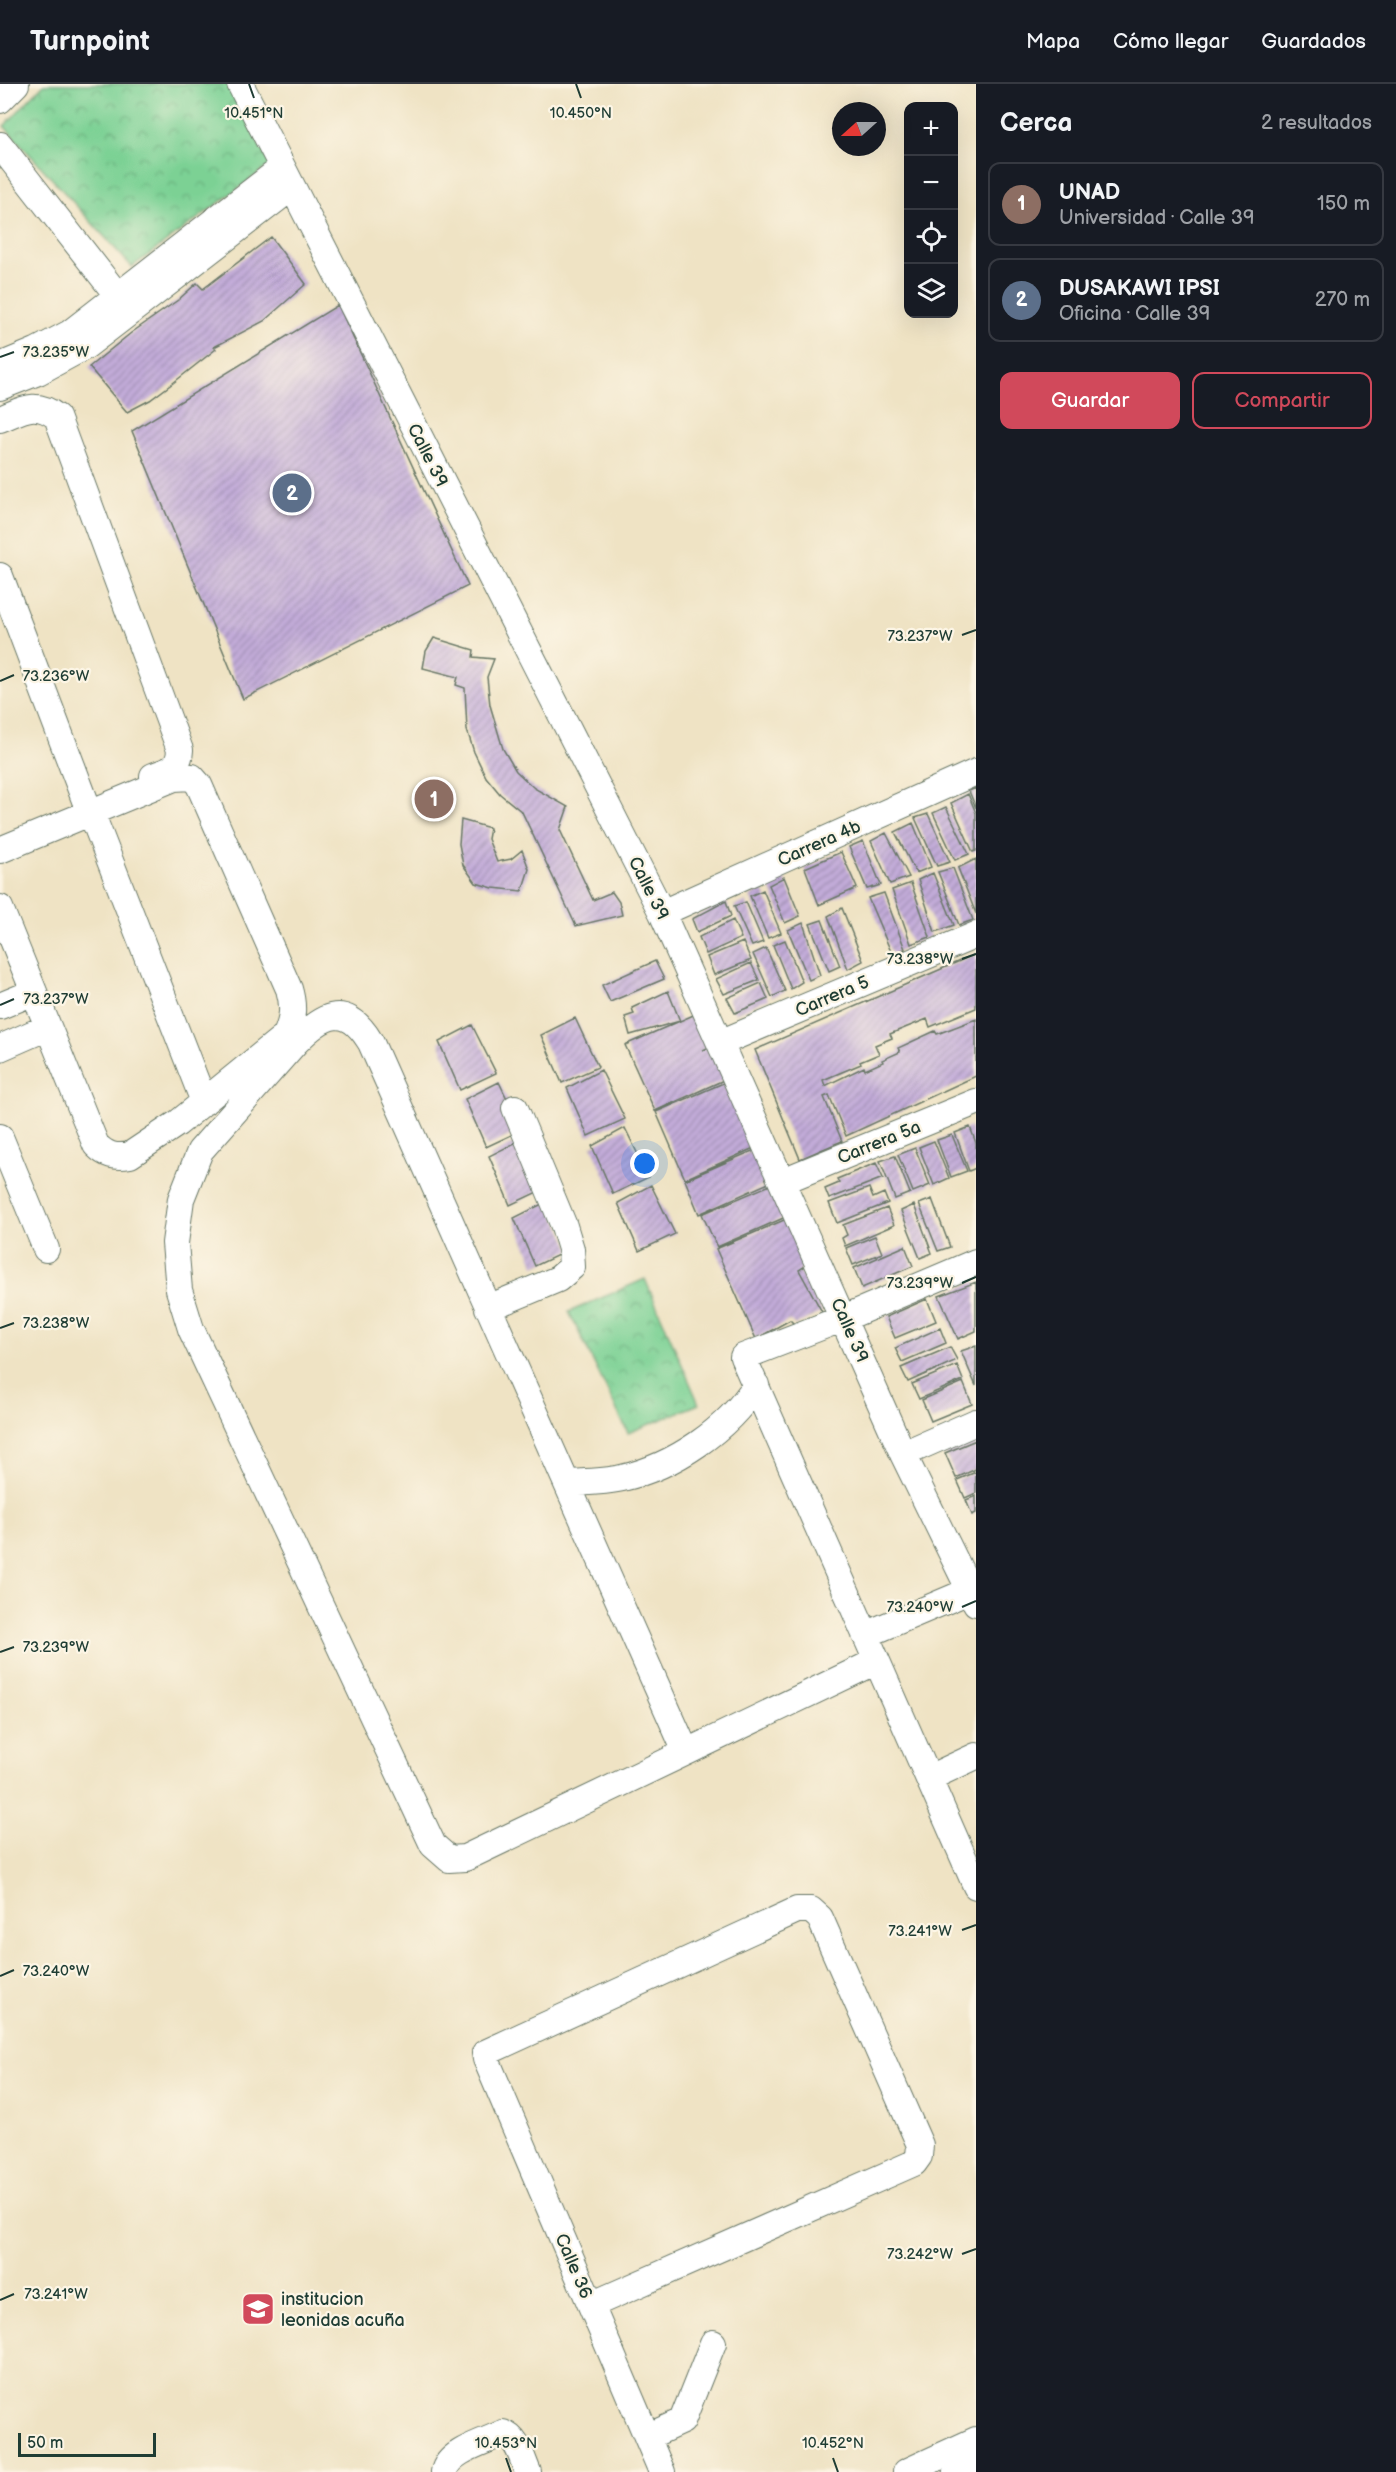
<!DOCTYPE html>
<html lang="es">
<meta charset="utf-8">
<style>
body{margin:0;font-family:"Balsamiq Sans",sans-serif;background:#20242c;color:#f1f3f6}
.controls{position:absolute;right:18px;top:18px;display:grid;overflow:hidden;border-radius:12px;box-shadow:0 6px 24px #0002}
.controls button{width:54px;height:54px;display:grid;place-items:center;padding:0;border:0;border-bottom:2px solid #363941;background:#171b24;color:#f1f3f6;font:30px sans-serif}
.compass{position:absolute;left:832px;top:18px;width:54px;height:54px;border-radius:50%;background:#171b24;box-shadow:0 6px 24px #0002;rotate:249deg}
.scale{position:absolute;left:18px;bottom:15px;width:138px;box-sizing:border-box;padding-left:6px;border:3px solid #1f3d34;border-top:0;font-size:16px;line-height:21px;white-space:nowrap;color:#1f3d34;-webkit-text-stroke:4px #fcf5e5;paint-order:stroke}
.you{position:absolute;left:645px;top:1080px;width:21px;height:21px;margin:-15px;border:4px solid #fff;border-radius:50%;background:#1a73e8;box-shadow:0 0 0 9px #1a73e833}
.badge{display:grid;place-items:center;width:39px;height:39px;border-radius:50%;background:#d1495b;color:#fff;font-size:20px;font-weight:700}
.pin{position:absolute;translate:-50% -50%;border:3px solid #fff;box-shadow:0 2px 6px #0006}
.list{margin:0;padding:0;list-style:none}
h2{display:flex;justify-content:space-between;align-items:center;height:78px;margin:0;padding:0 24px;font-size:26px}
h2 small{font-size:20px;font-weight:400;color:#9ea1a6}
.list li{display:grid;grid-template-columns:39px 1fr auto;gap:18px;align-items:center;box-sizing:border-box;height:84px;margin:0 12px 12px;padding:0 12px;border:2px solid #363941;border-radius:12px}
.list b{display:block;font-size:22px;white-space:nowrap}
.list p{margin:0;font-size:20px;white-space:nowrap;color:#9ea1a6}
.list em{font-size:20px;font-style:normal;color:#9ea1a6}
.actions{display:flex;gap:12px;padding:18px 24px}
.actions a{flex:1;padding:14px 0;border:2px solid #d1495b;border-radius:12px;text-align:center;font-size:21px;color:#d1495b}
.actions .main{background:#d1495b;color:#fff}
.icon{flex:none;width:33px;height:33px;fill:none;stroke:currentColor;stroke-width:2;stroke-linecap:round;stroke-linejoin:round}
.map{position:relative;flex:none;width:976px;height:2388px;overflow:hidden}
header{display:flex;align-items:center;gap:36px;box-sizing:border-box;height:84px;padding:0 30px;background:#171b24;border-bottom:2px solid #363941}
header strong{font-size:28px}
nav{display:flex;gap:33px;margin-inline-start:auto;font-size:21px}
main{display:flex}
aside{flex:1;background:#171b24}
.map>svg:first-child{display:block}
.park{fill:url(#park-crowns);stroke:#4e8764;stroke-width:1.5}
.building{fill:url(#building-hatch)}
.lines{fill:none;stroke-linecap:round;stroke-linejoin:round}
.minor-casing{stroke:#687766;stroke-width:28}
.major-casing{stroke:#687766;stroke-width:34}
.minor{stroke:#fff;stroke-width:26}
.major{stroke:#fff;stroke-width:32}
.ticks{fill:none;stroke:#1f3d34;stroke-width:2}
.labels{text-anchor:middle;stroke-width:4.5;stroke-linejoin:round;paint-order:stroke}
.street-label{font-size:18px;fill:#1f3d34;stroke:#fcf5e5}
.poi-label{font-size:18px;fill:#1f3d34;stroke:#fcf5e5;text-anchor:start}
.ticks-label{font-size:15px;text-anchor:middle;fill:#1f3d34;stroke:#fcf5e5;stroke-width:4.5;stroke-linejoin:round;paint-order:stroke}
</style>
<header>
<strong>Turnpoint</strong>
<nav><a>Mapa</a><a>Cómo llegar</a><a>Guardados</a></nav>
</header>
<main>
<div class="map">
<svg width="976" height="2388" viewBox="0 0 976 2388">
<defs>
<pattern id="park-crowns" width="20" height="18" patternUnits="userSpaceOnUse" patternTransform="scale(1.5)"><rect width="20" height="18" fill="#7cd194"/><path d="M2 6a3 3 0 1 1 6 0M12 15a3 3 0 1 1 6 0" fill="none" stroke="#65ab7a"/></pattern>
<pattern id="building-hatch" width="6" height="6" patternUnits="userSpaceOnUse" patternTransform="scale(1.5)"><rect width="6" height="6" fill="#c3acd9"/><path d="M-1 1l2-2M0 6l6-6M5 7l2-2" fill="none" stroke="#9e8db1"/></pattern>
</defs>
<rect width="100%" height="100%" fill="#fcf5e5"/>
<filter id="ink" filterUnits="userSpaceOnUse"><feTurbulence type="fractalNoise" baseFrequency=".0167" numOctaves="2"/><feDisplacementMap in="SourceGraphic" scale="12" xChannelSelector="R" yChannelSelector="G"/><feConvolveMatrix kernelMatrix="1 2 1 2 8 2 1 2 1" color-interpolation-filters="sRGB"/></filter>
<filter id="wash" filterUnits="userSpaceOnUse"><feTurbulence type="fractalNoise" baseFrequency=".008" numOctaves="4" result="noise"/><feDisplacementMap in="SourceGraphic" scale="24" xChannelSelector="R" yChannelSelector="G"/><feGaussianBlur stdDeviation="1.35" result="paint"/><feColorMatrix in="noise" values="0 0 0 0 0 0 0 0 0 0 0 0 0 0 0 0 0 1.4 0 .05"/><feComposite in="paint" operator="in"/></filter>
<g filter="url(#wash)">
<rect width="100%" height="100%" fill="#efe3c4"/>
<path class="park" d="M44 0H228L270 81 132 183 4 42Z
M645 1195 699 1320 628 1349 569 1228Z"/>
<g id="blocks">
<path class="building" d="M271 153 306 200 264 237 214 263 216 265 173 299 150 316 127 328 89 283 131 249 178 216 197 199 203 205Z
M338 221 468 502 243 615 132 347Z
M434 554 474 566 473 573 494 575 487 593 490 621 503 665 516 687 534 704 568 723 560 746 593 816 612 808 619 818 622 831 576 842 522 728 500 710 486 693 474 668 467 646 465 604 456 601 458 593 423 584 426 567Z
M976 704V724L969 707Z
M968 710 976 729V767L973 768 951 719Z
M946 723 969 770 955 776 933 729Z
M928 730 950 778 937 782 915 734Z
M461 736 490 744 488 755 497 778 511 775 522 766 529 785 522 807 493 804 476 799 463 781 459 760Z
M913 739 931 783 916 789 895 748Z
M886 749 909 793 890 800 871 757Z
M863 757 881 801 867 805 849 763Z
M841 768 857 804 819 821 805 784Z
M976 775V830L958 784Z
M953 784 973 836 959 841 938 788Z
M933 789 954 841 935 848 918 796Z
M784 793 800 832 785 839 769 801Z
M911 799 930 853 911 860 892 806Z
M763 806 781 849 768 854 750 812Z
M884 809 905 865 892 870 868 814Z
M726 817 731 832 697 848 692 835Z
M746 818 763 858 752 862 734 822Z
M842 824 863 877 848 885 828 832Z
M733 836 741 854 706 870 699 853Z
M822 836 840 882 829 887 810 840Z
M803 839 820 891 809 896 788 846Z
M785 856 802 898 791 905 773 861Z
M743 858 751 876 714 891 707 873Z
M766 864 785 907 772 913 753 870Z
M976 870V924L930 943 927 935 890 950 892 954 875 961 879 970 860 978 861 980 823 996 825 1002 864 983 865 986 883 978 882 976 900 968 898 964 935 947 937 950 976 935V992L846 1052 829 1011 824 1013 842 1057 800 1075 755 966Z
M655 877 664 895 610 918 602 901Z
M751 879 759 896 724 910 716 895Z
M761 899 768 915 735 929 727 914Z
M668 907 680 937 698 929 712 962 703 966 713 963 726 995 655 1027 625 961 680 937 630 951 625 933 634 930 632 924Z
M575 934 598 983 562 999 541 951Z
M472 941 496 989 460 1006 439 958Z
M601 986 625 1035 588 1052 567 1004Z
M728 997 756 1063 685 1095 656 1028Z
M499 998 522 1046 486 1063 465 1015Z
M970 1043 976 1059V1084L969 1087 955 1049Z
M625 1044 649 1093 613 1110 592 1062Z
M952 1051 967 1087 951 1093 937 1056Z
M523 1055 546 1104 510 1121 489 1072Z
M934 1057 949 1094 934 1101 919 1063Z
M915 1064 930 1101 913 1108 898 1071Z
M757 1065 771 1098 699 1130 685 1096Z
M895 1072 910 1109 895 1115 880 1077Z
M876 1079 883 1094 829 1115 825 1105 839 1099 837 1095Z
M775 1099 788 1132 717 1163 702 1130Z
M651 1101 675 1150 639 1167 618 1119Z
M869 1104 873 1114 884 1109 888 1119 837 1139 829 1119Z
M932 1115 950 1163 938 1167 919 1120Z
M548 1117 571 1165 535 1182 514 1134Z
M914 1121 932 1169 920 1174 901 1127Z
M887 1124 894 1141 845 1162 842 1154 847 1151 843 1141Z
M789 1134 807 1181 799 1186 822 1228 795 1241 790 1236 756 1255 716 1165Z
M875 1152 882 1169 853 1181 846 1164Z
M905 1162 913 1182 862 1204 854 1184Z
M976 1198V1247L958 1255 939 1212Z
M927 1215 936 1237 895 1254 886 1233Z
M940 1244 946 1259 902 1278 895 1264Z
M976 1262V1302L961 1267Z
M950 1263 957 1276 908 1298 901 1284Z
M957 1281 963 1296 919 1315 912 1300Z
M963 1298 972 1320 931 1337 922 1316Z
M976 1356V1385L956 1394 945 1369Z
M976 1388V1409L965 1414 957 1396Z
M976 1412V1429L972 1431 966 1416Z"/>
</g>
</g>
<g filter="url(#ink)">
<use href="#blocks" fill-opacity="0" stroke="#687766" stroke-width="1.5"/>
<g class="lines">
<defs>
<path id="minor" d="M240 0 662 829 903 1370 976 1519
M0 16 16 0
M0 61 128 225
M0 282 36 267 70 249 282 84
M0 303 38 288 86 262 291 104
M0 335C23 326 35 316 57 333L180 666C179 685 169 686 153 692
M0 492 86 719
M91 728 204 1018
M0 766 174 694 192 693 199 701 289 905C294 922 293 935 286 951L178 1039 130 1071C115 1074 106 1071 96 1061L0 824
M662 829 976 688
M0 922 34 908
M720 959 976 851
M0 964 48 943
M0 1053 46 1165
M783 1097 976 1018
M976 1178 844 1234 743 1273 976 1802
M488 1224 558 1195 572 1183 571 1165 564 1142 515 1024
M903 1370 976 1338
M567 1399C585 1398 605 1398 622 1394 675 1382 727 1346 756 1301
M865 1551 976 1504
M686 1668 371 959C347 918 324 929 296 958L200 1067 181 1115 175 1159 179 1206 191 1245 433 1761 449 1775 465 1774 877 1577
M929 1694 976 1672
M591 2221 914 2079 919 2072 920 2061 820 1834 811 1826H797L485 1969 486 1975 662 2388
M647 2353 682 2337 713 2259
M444 2388C448 2367 485 2358 503 2349 518 2354 522 2375 528 2388
M906 2388 976 2356"/>
<path id="major" d="M959 2388 976 2380"/>
</defs>
<use href="#minor" class="minor-casing"/>
<use href="#major" class="major-casing"/>
<use href="#minor" class="minor"/>
<use href="#major" class="major"/>
</g>
</g>
<path class="ticks" d="M249 0 254 14M576 0 581 14M0 273 14 268M962 551 976 546M0 597 14 591M962 875 976 870M0 921 14 915M962 1199 976 1193M0 1244 14 1239M962 1523 976 1517M0 1568 14 1563M962 1846 976 1841M0 1892 14 1886M962 2170 976 2165M0 2216 14 2210M506 2374 511 2388M833 2374 838 2388"/>
<defs>
<symbol id="school-square" viewBox="-11 -11 22 22"><rect x="-9" y="-9" width="18" height="18" rx="4" fill="#d1495b" stroke="#fcf5e5"/><path d="M0-5L7-2L0 1L-7-2ZM-4 1L0 2.5L4 1V4Q0 6-4 4Z" fill="#fff"/></symbol>
</defs>
<g fill-rule="evenodd">
<use href="#school-square" x="239" y="2206" width="38" height="38"/>
</g>
<g class="labels">
<g class="street-label">
<text transform="translate(428 371) rotate(63)" y="6">Calle 39</text>
<text transform="translate(819 759) rotate(-24)" y="6">Carrera 4b</text>
<text transform="translate(649 804) rotate(63)" y="6">Calle 39</text>
<text transform="translate(832 912) rotate(-23)" y="6">Carrera 5</text>
<text transform="translate(879 1058) rotate(-22)" y="6">Carrera 5a</text>
<text transform="translate(850 1246) rotate(66)" y="6">Calle 39</text>
<text transform="translate(574 2182) rotate(67)" y="6">Calle 36</text>
</g>
<g class="poi-label">
<text x="281" y="2221">institucion<tspan x="281" dy="21">leonidas acuña</tspan></text>
</g>
</g>
<g class="ticks-label">
<text x="254" y="34">10.451°N</text>
<text x="581" y="34">10.450°N</text>
<text x="56" y="273">73.235°W</text>
<text x="920" y="557">73.237°W</text>
<text x="56" y="597">73.236°W</text>
<text x="920" y="880">73.238°W</text>
<text x="56" y="920">73.237°W</text>
<text x="920" y="1204">73.239°W</text>
<text x="56" y="1244">73.238°W</text>
<text x="920" y="1528">73.240°W</text>
<text x="56" y="1568">73.239°W</text>
<text x="920" y="1852">73.241°W</text>
<text x="56" y="1892">73.240°W</text>
<text x="920" y="2175">73.242°W</text>
<text x="56" y="2215">73.241°W</text>
<text x="506" y="2364">10.453°N</text>
<text x="833" y="2364">10.452°N</text>
</g>
</svg>
<div class="controls">
<button>+</button>
<button>−</button>
<button><svg class="icon" aria-label="locate" viewBox="0 0 24 24"><circle cx="12" cy="12" r="6"/><path d="M12 2v4M12 18v4M2 12h4M18 12h4"/></svg></button>
<button><svg class="icon" aria-label="layers" viewBox="0 0 24 24"><path d="M12 4l9 5-9 5-9-5zM3 14l9 5 9-5"/></svg></button>
</div>
<svg class="compass" viewBox="-18 -18 36 36"><path d="M0-13l5 13h-10z" fill="#e53935"/><path d="M0 13l5-13h-10z" fill="#9ea1a6"/></svg>
<div class="scale">50 m</div>
<div class="you"></div>
<div class="pin badge" style="left:434px;top:715px;background:#8d6e63">1</div>
<div class="pin badge" style="left:292px;top:409px;background:#5c6f8a">2</div>
</div>
<aside>
<h2>Cerca<small>2 resultados</small></h2>
<ul class="list">
<li><span class="badge" style="background:#8d6e63">1</span><div><b>UNAD</b><p>Universidad · Calle 39</p></div><em>150 m</em></li>
<li><span class="badge" style="background:#5c6f8a">2</span><div><b>DUSAKAWI IPSI</b><p>Oficina · Calle 39</p></div><em>270 m</em></li>
</ul>
<div class="actions"><a class="main">Guardar</a><a>Compartir</a></div>
</aside>
</main>
